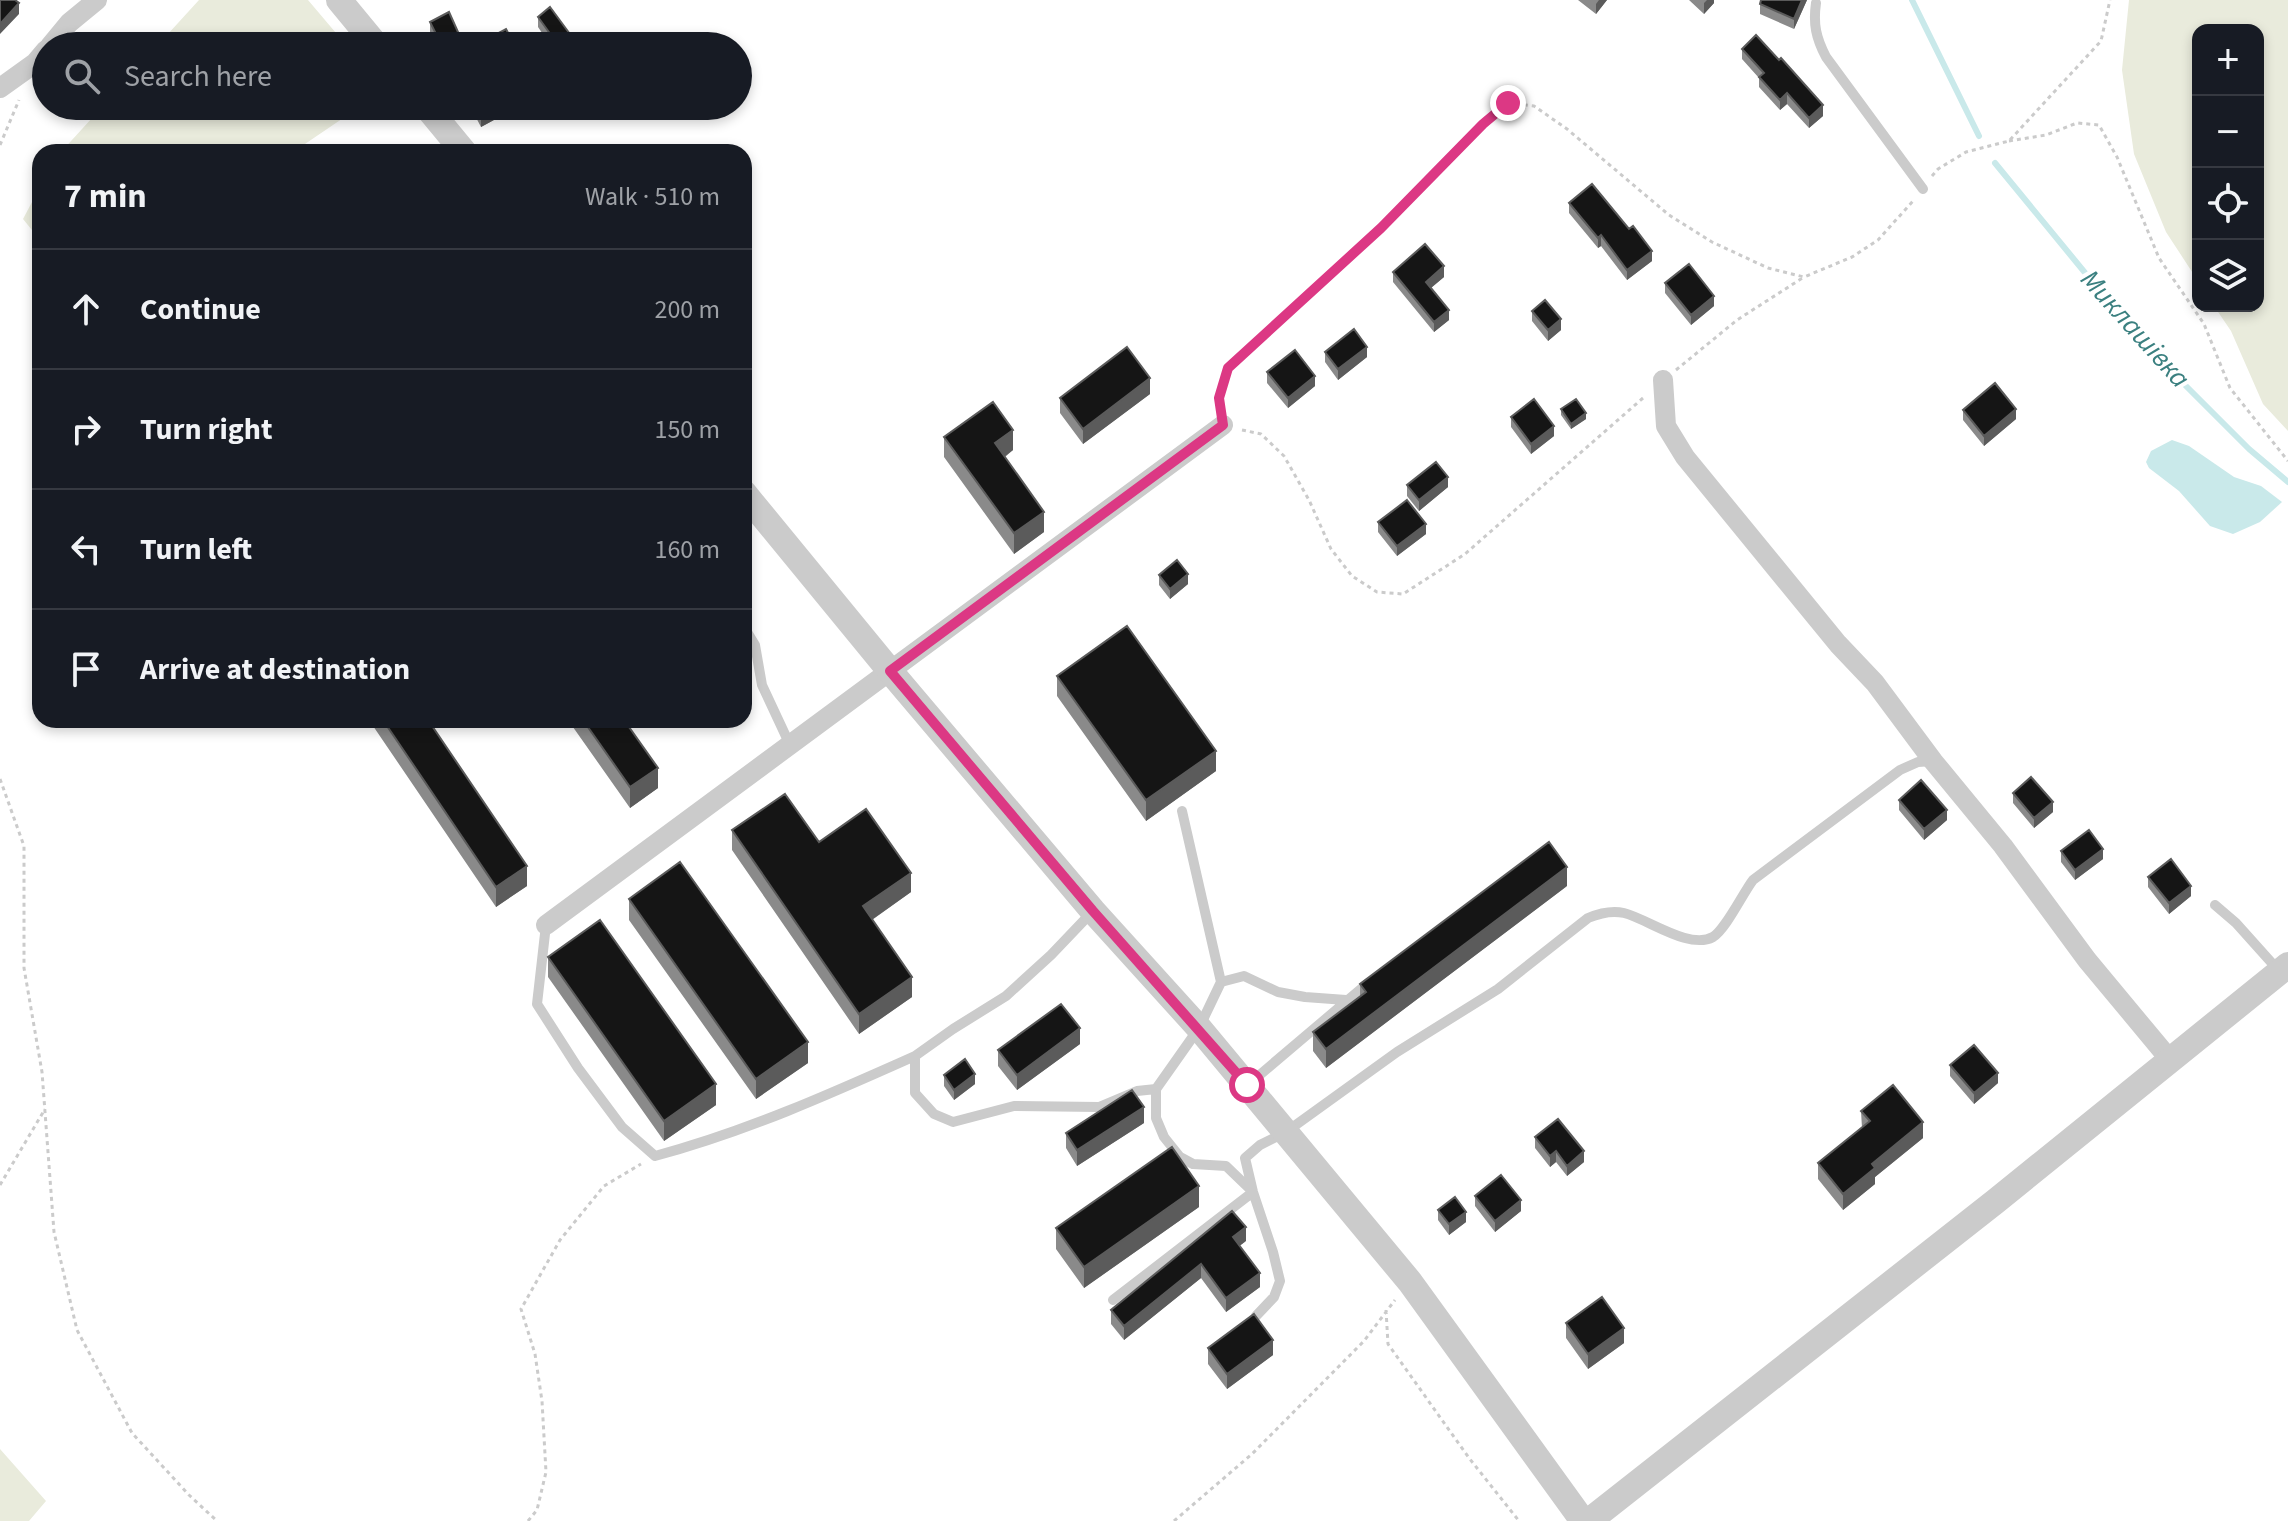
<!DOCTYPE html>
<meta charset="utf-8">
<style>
body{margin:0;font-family:"Source Sans 3",sans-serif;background:#20242c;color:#f1f3f6}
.controls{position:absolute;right:24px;top:24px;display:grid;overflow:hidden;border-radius:16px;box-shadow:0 4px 12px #0003}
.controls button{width:72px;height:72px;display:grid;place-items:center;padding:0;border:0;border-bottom:2px solid #363941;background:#171b24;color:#f1f3f6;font:40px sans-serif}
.stop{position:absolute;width:24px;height:24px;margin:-18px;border:6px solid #dc3884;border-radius:50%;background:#fff}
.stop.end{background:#dc3884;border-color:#fff;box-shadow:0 2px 8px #0008}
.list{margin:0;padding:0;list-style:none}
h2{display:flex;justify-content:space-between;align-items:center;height:104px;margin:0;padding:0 32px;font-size:34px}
h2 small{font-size:26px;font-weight:400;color:#9ea1a6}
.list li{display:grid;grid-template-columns:52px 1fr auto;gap:24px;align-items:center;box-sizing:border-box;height:120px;padding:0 32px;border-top:2px solid #363941}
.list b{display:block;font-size:30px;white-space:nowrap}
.list em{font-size:26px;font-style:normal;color:#9ea1a6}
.icon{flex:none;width:44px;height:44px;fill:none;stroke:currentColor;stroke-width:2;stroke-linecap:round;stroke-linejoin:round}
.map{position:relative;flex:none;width:2288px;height:1521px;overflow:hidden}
.search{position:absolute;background:#171b24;box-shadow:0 4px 12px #0003;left:32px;top:32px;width:720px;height:88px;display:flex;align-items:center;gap:20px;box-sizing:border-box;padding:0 28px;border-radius:44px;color:#9ea1a6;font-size:30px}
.panel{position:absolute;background:#171b24;box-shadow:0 4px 12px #0003;left:32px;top:144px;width:720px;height:584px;border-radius:24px}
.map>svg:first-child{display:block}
.green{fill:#e9ebdc}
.water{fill:#c9e9ea}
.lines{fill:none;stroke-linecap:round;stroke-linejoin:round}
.stream{stroke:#c9e9ea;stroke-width:6}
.path{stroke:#cbcbcb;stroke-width:3;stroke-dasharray:4 4;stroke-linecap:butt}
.service{stroke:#cbcbcb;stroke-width:10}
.minor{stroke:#cbcbcb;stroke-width:20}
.tertiary{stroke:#cbcbcb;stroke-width:26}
.wall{fill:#8a8a8a}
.shaded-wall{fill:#5b5b5b}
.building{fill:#151515;stroke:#5b5b5b;stroke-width:2}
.route{stroke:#dc3884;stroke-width:10}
.labels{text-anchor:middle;stroke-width:8;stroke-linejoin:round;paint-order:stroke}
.water-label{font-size:28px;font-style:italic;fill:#3b8080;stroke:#fff}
</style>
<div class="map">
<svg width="2288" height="1521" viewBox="0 0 2288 1521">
<rect width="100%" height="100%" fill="#fff"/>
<path class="green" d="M199 0H308L347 46H157Z
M2129 0H2288V431L2263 404 2231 331 2214 306H2258V30H2198V281L2166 232 2134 154 2122 70Z
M103 106H361L302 146 307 152H61Z
M40 187V240L23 219Z
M0 1449 46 1501 29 1521H0Z"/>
<path class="water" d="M2172 440 2189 446 2234 477 2261 486 2282 502 2260 522 2233 534 2210 526 2179 491 2149 468 2146 462 2151 451Z"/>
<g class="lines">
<path class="stream" d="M1912 0 1979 136
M1995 163 2141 341 2249 449 2288 482"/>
<path class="path" d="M2009 141 2046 135 2077 123 2099 125 2117 157 2159 258 2204 324 2230 388 2288 461
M0 145 19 100
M1932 176 1938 169 1966 152 2009 141 2101 41 2110 0
M1676 370 1737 320 1804 277
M1220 405 1219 398 1228 368 1381 228 1483 124 1508 103 1534 106 1567 129 1669 215 1712 242 1768 268 1804 277 1852 257 1878 240 1913 201
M1242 430 1261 434 1284 456 1309 500 1331 549 1352 576 1377 592 1403 594 1465 554 1643 398
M0 779 24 846V968L42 1072 54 1232 77 1330 132 1433 189 1495 217 1521
M0 1185 45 1109
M1386 1310 1388 1344 1469 1458 1519 1521
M528 1521 537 1510 546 1472 542 1401 535 1354 521 1309 560 1240 604 1186 641 1164
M1174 1521 1252 1454 1364 1341 1395 1300"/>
<path class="service" d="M1816 3C1813 24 1816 38 1826 57L1923 189
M744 627 755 645 762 685 790 745
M2215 905 2236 923 2279 971
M1092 912 1051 955 1006 996 953 1029 915 1056V1093L934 1114 953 1122 1014 1106 1099 1107 1137 1091 1156 1089 1199 1028 1221 982 1182 811
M546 925 537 1004 578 1068 622 1127 655 1156C745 1132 830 1094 915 1056
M1221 982 1244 976 1278 992 1305 997 1346 1000
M1249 1084 1368 983
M1113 1300 1253 1192 1226 1166 1193 1164 1180 1157 1164 1137 1156 1118V1089
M1256 1316 1274 1297 1280 1281 1273 1252 1253 1192 1245 1158 1260 1145 1286 1132 1397 1052 1498 989 1588 918C1600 913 1611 910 1624 913 1648 919 1689 950 1713 937 1726 929 1743 893 1753 880L1900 770 1918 762 1933 761"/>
<path class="minor" d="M50 46 69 23 97 0
M0 88 35 63 46 50
M1663 380 1666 426 1685 457 1838 644 1875 683 1933 761 2003 846 2087 960 2171 1061
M546 925 1223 425"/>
<path class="tertiary" d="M339 0 377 46
M426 106 464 152
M744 493 890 671 1093 911 1199 1028 1410 1282 1583 1521
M1589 1521 1996 1201 2288 965"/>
</g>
<path class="wall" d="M1578 0H1607L1596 14Z
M1689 0H1714V3L1704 14Z
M1807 0 1794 29 1760 14V4Z
M538 17 575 46H551L538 27Z
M430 22 462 46H437L430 32Z
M1742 49 1823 116 1809 128 1787 104 1780 110 1759 87V78L1742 59Z
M470 106H516V108L481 127Z
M1569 203 1652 261 1627 280 1601 246 1598 248 1569 213Z
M1393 272 1444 277 1431 288 1449 320 1434 332 1393 282Z
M1665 283 1714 306 1691 325 1665 293Z
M1532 311 1561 330 1548 341 1532 321Z
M1325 352 1367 357 1338 380 1325 362Z
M1267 372 1315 386 1288 408 1267 383Z
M1150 394 1083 444 1060 413V398Z
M1561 409 1586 419 1571 429 1561 415Z
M1963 410 2016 419 1984 446 1963 420Z
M1511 417 1554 436 1531 454 1511 427Z
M944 437 1013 450 1005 457 1044 532 1014 554 944 457Z
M1407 485 1448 487 1419 511 1407 496Z
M1378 522 1426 534 1397 556 1378 532Z
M1159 575 1188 584 1170 599 1159 585Z
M1057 676 1216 771 1146 821 1057 696Z
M369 720H428L527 886 496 907Z
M568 720H624L658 788 630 808Z
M2013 793 2053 812 2034 828 2013 803Z
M1899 800 1947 820 1924 840 1899 810Z
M732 830 911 892 872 920 912 997 859 1034 732 850Z
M2061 851 2103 859 2075 880 2061 862Z
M2148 877 2191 896 2169 914 2148 887Z
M1567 886 1326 1068 1313 1051V1032L1360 997V984Z
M629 899 808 1063 756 1099 629 920Z
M548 957 716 1105 664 1141 548 977Z
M1080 1044 1017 1090 998 1066V1050Z
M1950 1065 1998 1083 1974 1104 1950 1076Z
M944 1075 975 1084 954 1100 944 1086Z
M1861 1111 1923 1138 1875 1177V1184L1843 1210 1818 1179V1163L1862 1128Z
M1144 1123 1077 1166 1066 1148V1133Z
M1535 1137 1584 1162 1567 1176 1556 1162 1550 1167 1535 1148Z
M1475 1196 1521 1211 1495 1232 1475 1206Z
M1199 1207 1084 1288 1056 1249V1228Z
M1438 1210 1466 1222 1449 1235 1438 1220Z
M1246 1241 1239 1246 1260 1287 1226 1312 1201 1278 1124 1340 1111 1324V1310Z
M1566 1323 1624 1343 1588 1369 1566 1338Z
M1208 1348 1273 1355 1227 1389 1208 1364Z"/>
<path class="shaded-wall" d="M1599 0H1607L1596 14V4Z
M1707 0H1714V3L1704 14V3Z
M1802 0H1807L1794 29V19Z
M19 3V14L0 34V24Z
M462 41V46H452Z
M1787 93V104L1780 110V100Z
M1823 105V116L1809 128V118Z
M499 106H516V108L481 127V116Z
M1601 235V246L1598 248V238Z
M1652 251V261L1627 280V270Z
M1444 266V277L1426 292V282Z
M1714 296V306L1691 325V315Z
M1449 310V320L1434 332V322Z
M1561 319V330L1548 341V330Z
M1367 347V357L1338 380V369Z
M1315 376V386L1288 408V398Z
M1150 378V394L1083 444V429Z
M2016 409V419L1984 446V436Z
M1586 413V419L1571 429V424Z
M1554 426V436L1531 454V444Z
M1013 430V450L995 464V443Z
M1448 477V487L1419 511V500Z
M1044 512V532L1014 554V533Z
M1426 524V534L1397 556V546Z
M1188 574V584L1170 599V589Z
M750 649V665L744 670V654Z
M1216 751V771L1146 821V800Z
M658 768V788L630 808V787Z
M2053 802V812L2034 828V818Z
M1947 810V820L1924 840V829Z
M2103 849V859L2075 880V870Z
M527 866V886L496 907V887Z
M1567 867V886L1326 1068V1049Z
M911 873V892L863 926V906Z
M2191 886V896L2169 914V903Z
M912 977V997L859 1034V1014Z
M1080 1028V1044L1017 1090V1075Z
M808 1042V1063L756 1099V1079Z
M1998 1073V1083L1974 1104V1093Z
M975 1074V1084L954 1100V1090Z
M716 1084V1105L664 1141V1121Z
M1144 1107V1123L1077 1166V1150Z
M1923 1122V1138L1875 1177V1184L1843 1210V1194L1872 1164Z
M1556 1151V1162L1550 1167V1156Z
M1584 1151V1162L1567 1176V1166Z
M1199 1186V1207L1084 1288V1267Z
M1521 1200V1211L1495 1232V1221Z
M1466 1212V1222L1449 1235V1224Z
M1246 1227V1241L1233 1251V1237Z
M1201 1264V1278L1124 1340V1326Z
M1260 1273V1287L1226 1312V1298Z
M1624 1328V1343L1588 1369V1354Z
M1273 1340V1355L1227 1389V1374Z"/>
<path class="building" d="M0 0H15L19 3 0 24Z
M1761 0H1802L1794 19 1760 4Z
M550 7 575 41 568 46H559L538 17Z
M449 12 462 41 452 46H442L430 22Z
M506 29 515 46H474Z
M1756 35 1779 60 1781 58 1823 105 1809 118 1787 93 1780 100 1759 77 1764 73 1742 49Z
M475 106H499L481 116Z
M641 146 645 152H633Z
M1592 184 1629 229 1633 226 1652 251 1627 270 1601 235 1598 238 1569 203Z
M1425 244 1444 266 1426 282 1449 310 1434 322 1393 272Z
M1689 264 1714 296 1691 315 1665 283Z
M1545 300 1561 319 1548 330 1532 311Z
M1354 329 1367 347 1338 369 1325 352Z
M1127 347 1150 378 1083 429 1060 398Z
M1295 350 1315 376 1288 398 1267 372Z
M1995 383 2016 409 1984 436 1963 410Z
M1534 399 1554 426 1531 444 1511 417Z
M1576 399 1586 413 1571 424 1561 409Z
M993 402 1013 430 995 443 1044 512 1014 533 944 437Z
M1436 462 1448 477 1419 500 1407 485Z
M1407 500 1426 524 1397 546 1378 522Z
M1177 560 1188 574 1170 589 1159 575Z
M1127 626 1216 751 1146 800 1057 676Z
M744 641 750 649 744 654Z
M383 720H428L527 866 496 887Z
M583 720H624L658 768 630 787Z
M2031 777 2053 802 2034 818 2013 793Z
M1921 780 1947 810 1924 829 1899 800Z
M785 794 819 842 866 809 911 873 863 906 912 977 859 1014 732 830Z
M2089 830 2103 849 2075 870 2061 851Z
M1549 842 1567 867 1326 1049 1313 1032 1366 992 1360 984Z
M2171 859 2191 886 2169 903 2148 877Z
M680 862 808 1042 756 1079 629 899Z
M600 920 716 1084 664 1121 548 957Z
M1061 1004 1080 1028 1017 1075 998 1050Z
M1974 1045 1998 1073 1974 1093 1950 1065Z
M965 1059 975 1074 954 1090 944 1075Z
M1893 1085 1923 1122 1872 1164 1875 1168 1843 1194 1818 1163 1870 1121 1861 1111Z
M1132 1090 1144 1107 1077 1150 1066 1133Z
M1558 1119 1584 1151 1567 1166 1556 1151 1550 1156 1535 1137Z
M1172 1147 1199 1186 1084 1267 1056 1228Z
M1501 1175 1521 1200 1495 1221 1475 1196Z
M1455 1197 1466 1212 1449 1224 1438 1210Z
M1232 1211 1246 1227 1233 1237 1260 1273 1226 1298 1201 1264 1124 1326 1111 1310Z
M1602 1297 1624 1328 1588 1354 1566 1323Z
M1254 1314 1273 1340 1227 1374 1208 1348Z"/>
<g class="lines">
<path class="route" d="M1247 1085 1093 911 890 671 1223 425 1219 398 1228 368 1381 228 1483 124 1508 103"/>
</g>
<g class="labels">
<g class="water-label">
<text transform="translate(2136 328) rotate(48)" y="10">Миклашівка</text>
</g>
</g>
</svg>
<div class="controls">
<button>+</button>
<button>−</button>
<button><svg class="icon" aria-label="locate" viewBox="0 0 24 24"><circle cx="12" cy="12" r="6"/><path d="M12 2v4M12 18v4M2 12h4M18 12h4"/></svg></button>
<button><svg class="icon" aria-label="layers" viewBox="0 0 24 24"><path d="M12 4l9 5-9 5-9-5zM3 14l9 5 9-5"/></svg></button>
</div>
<div class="stop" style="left:1247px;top:1085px"></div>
<div class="stop end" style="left:1508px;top:103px"></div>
<div class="search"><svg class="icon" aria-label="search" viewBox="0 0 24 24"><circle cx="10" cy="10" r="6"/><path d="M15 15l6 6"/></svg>Search here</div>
<section class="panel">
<h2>7 min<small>Walk · 510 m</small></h2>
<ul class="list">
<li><svg class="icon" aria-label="ahead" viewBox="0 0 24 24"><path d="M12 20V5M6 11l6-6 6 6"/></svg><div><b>Continue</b></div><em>200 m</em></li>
<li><svg class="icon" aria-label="right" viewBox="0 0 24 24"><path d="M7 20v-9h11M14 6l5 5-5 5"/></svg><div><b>Turn right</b></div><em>150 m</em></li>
<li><svg class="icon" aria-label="left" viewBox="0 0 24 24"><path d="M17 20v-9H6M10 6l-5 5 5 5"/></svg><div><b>Turn left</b></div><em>160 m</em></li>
<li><svg class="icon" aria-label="arrive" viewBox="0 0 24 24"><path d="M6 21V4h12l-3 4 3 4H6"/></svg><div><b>Arrive at destination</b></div></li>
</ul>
</section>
</div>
